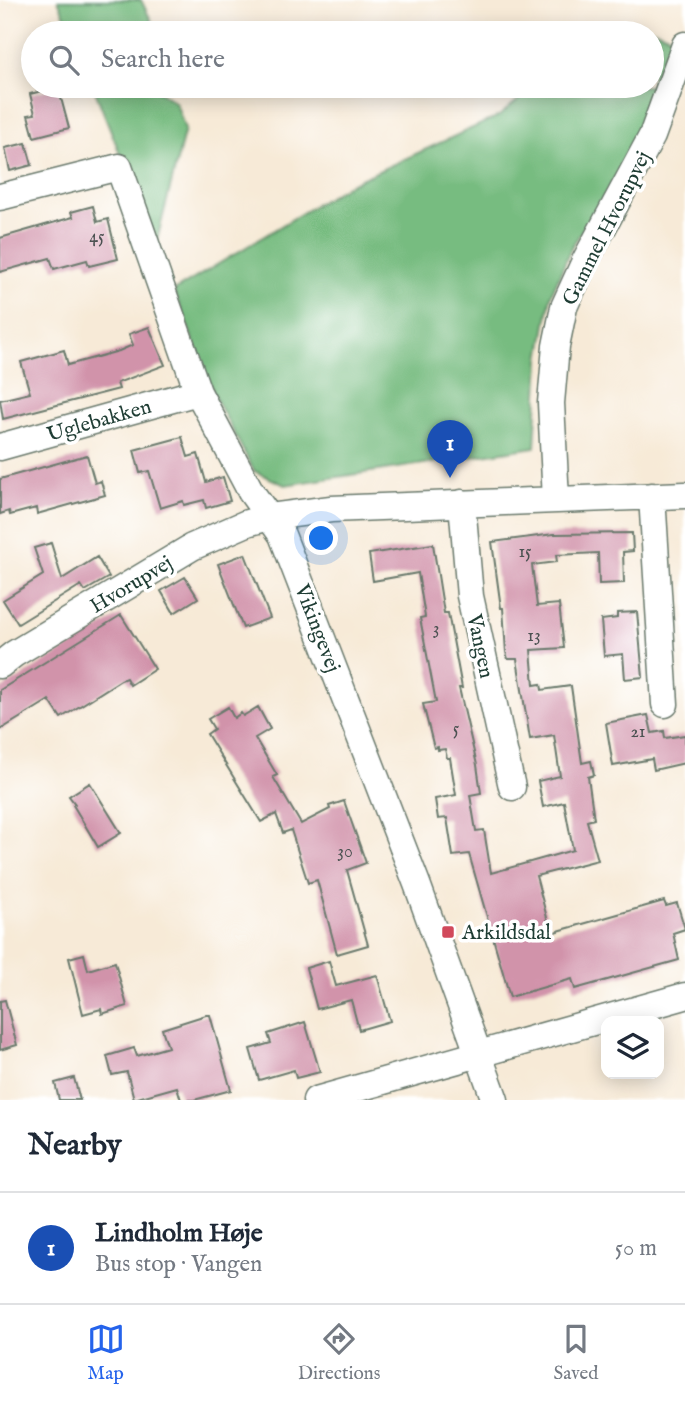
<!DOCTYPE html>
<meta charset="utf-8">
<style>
body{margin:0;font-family:"IM FELL English",serif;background:#f6f6f7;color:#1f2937}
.controls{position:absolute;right:21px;bottom:21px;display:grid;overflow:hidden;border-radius:14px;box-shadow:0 4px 18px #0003}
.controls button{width:63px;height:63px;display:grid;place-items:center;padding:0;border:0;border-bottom:2px solid #e0e1e3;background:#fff;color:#1f2937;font:35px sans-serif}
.you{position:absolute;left:322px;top:539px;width:24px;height:24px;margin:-18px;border:5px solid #fff;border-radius:50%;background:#1a73e8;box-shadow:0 0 0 10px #1a73e833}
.badge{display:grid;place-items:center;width:46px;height:46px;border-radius:50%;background:#2563eb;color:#fff;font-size:23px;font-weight:700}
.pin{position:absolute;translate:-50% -58px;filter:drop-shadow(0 2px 4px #0008)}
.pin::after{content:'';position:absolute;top:37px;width:24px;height:21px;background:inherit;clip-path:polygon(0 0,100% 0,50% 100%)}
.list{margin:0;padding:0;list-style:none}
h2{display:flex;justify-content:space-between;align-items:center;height:91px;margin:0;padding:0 28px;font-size:30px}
h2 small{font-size:23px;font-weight:400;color:#747a83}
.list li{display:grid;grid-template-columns:46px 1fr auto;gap:21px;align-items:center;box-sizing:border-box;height:112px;padding:0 28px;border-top:2px solid #e0e1e3}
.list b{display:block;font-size:26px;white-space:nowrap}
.list p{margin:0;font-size:23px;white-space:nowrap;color:#747a83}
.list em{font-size:23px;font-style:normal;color:#747a83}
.icon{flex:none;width:38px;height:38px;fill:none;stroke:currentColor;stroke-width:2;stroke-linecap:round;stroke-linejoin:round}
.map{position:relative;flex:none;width:685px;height:1100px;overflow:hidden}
.search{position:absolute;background:#fff;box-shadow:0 4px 18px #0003;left:21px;right:21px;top:21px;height:77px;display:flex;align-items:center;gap:18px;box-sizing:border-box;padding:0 24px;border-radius:38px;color:#747a83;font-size:26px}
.sheet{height:203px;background:#fff}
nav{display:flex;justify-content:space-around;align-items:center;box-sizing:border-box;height:98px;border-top:2px solid #e0e1e3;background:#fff;font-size:19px;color:#747a83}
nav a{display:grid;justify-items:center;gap:4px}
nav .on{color:#2563eb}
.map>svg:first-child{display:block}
.forest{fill:#77bc80;stroke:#4b7c5a;stroke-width:2}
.building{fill:#d193aa}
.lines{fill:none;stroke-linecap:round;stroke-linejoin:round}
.minor-casing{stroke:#6b7a6d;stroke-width:29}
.minor{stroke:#fff;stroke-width:26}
.poi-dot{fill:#d1495b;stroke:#fff;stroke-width:2.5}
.labels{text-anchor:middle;stroke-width:7;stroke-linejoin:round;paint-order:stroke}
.number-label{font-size:18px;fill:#4c5252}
.street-label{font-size:21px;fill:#1f3d34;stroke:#fff}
.poi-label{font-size:21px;fill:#1f3d34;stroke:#fff;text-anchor:start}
</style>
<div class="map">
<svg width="685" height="1100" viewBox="0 0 685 1100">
<rect width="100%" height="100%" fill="#fff"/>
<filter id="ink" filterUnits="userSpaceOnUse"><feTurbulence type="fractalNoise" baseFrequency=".0143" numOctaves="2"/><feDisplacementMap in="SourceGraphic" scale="14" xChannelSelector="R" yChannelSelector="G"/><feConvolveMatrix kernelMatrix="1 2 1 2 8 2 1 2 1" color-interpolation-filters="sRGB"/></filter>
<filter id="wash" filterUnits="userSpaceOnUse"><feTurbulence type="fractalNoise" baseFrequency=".00686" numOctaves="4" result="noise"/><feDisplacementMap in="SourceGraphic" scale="28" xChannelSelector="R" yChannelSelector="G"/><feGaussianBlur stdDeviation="1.57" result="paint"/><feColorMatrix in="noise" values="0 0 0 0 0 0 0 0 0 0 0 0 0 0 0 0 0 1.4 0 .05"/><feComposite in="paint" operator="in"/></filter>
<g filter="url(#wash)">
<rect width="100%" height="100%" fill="#f7ead7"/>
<path class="forest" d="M58 0H141L157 32 72 33Z
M631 22 674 37 661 86 633 150 571 248 551 295 540 359 535 447 285 485 254 471 216 399 174 291 350 184 499 116 535 86H652V33H597Z
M93 86H151L176 103 185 129 156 244Z"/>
<g id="blocks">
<path class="building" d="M58 87 69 128 34 137 28 115 35 114 30 94Z
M26 143 32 165 10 171 5 148Z
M93 206 97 222 108 219 118 259 89 266 87 260 54 269 50 258 0 272V238L73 217 71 212Z
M149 327 165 365 117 383 119 389 3 419 0 400 30 393 21 362 64 350 68 365 119 351 133 345 129 334Z
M182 437 188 457 198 454 206 482 223 477 230 501 206 508 204 500 184 505 183 501 160 508 149 471 140 473 134 450Z
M87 455 95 483 101 481 105 495 37 514 36 508 10 515 9 511 0 514V479Z
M632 533 633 551 623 552 624 583 599 584 598 553 556 555 557 562 532 565 537 606 559 604 564 648 531 650 534 685 541 684 542 690 571 686 582 763 591 761 594 775 588 777 594 819 587 821 598 860 536 876 551 933 664 901 666 906 677 903 685 929 673 933 679 960 575 989 572 979 510 997 469 854 453 856 447 818 438 819 435 799 456 795 450 758H447L445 749 438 750V747L434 748 423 704 436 702 420 618 425 617 418 573 373 581 369 554 433 544 444 613H448L462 688H459L477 765 481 793 470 795 476 831 484 830 491 873 573 850 564 802 543 807 538 781 560 776 554 735 530 739 517 659H508L506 652 503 608H501L492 542 554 534Z
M51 543 62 579 97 557 109 577 85 591 81 585 18 624 3 600 43 575 34 548Z
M245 554 270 618 243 628 218 564Z
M185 577 198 598 174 613 161 591Z
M637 612 643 677 625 679 623 654 604 656 601 620 617 618V613Z
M121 615 155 669 130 685 126 678 121 680 61 718 49 700 0 730V690Z
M228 707 234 718 241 713 243 716 258 707 270 729 255 738 277 775 273 777 301 824 330 809 329 806 344 801 366 863 347 870 368 945 337 954 317 880 308 883 291 830 283 833 276 814 261 822 207 734 214 729 208 719Z
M648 715 652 733 664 731 665 738 685 735V763L654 770 652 759 613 766 606 723Z
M90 783 121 833 98 847 73 805 75 804 69 796Z
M84 954 88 970 115 962 127 1006 102 1014 101 1009 83 1014 69 958Z
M329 961 336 986 377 975 390 1021 359 1030 351 1000 317 1009 306 968Z
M5 1000 17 1045 0 1050V1001Z
M206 1015H210L231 1090 194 1100H181L177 1087 134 1099 127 1072 112 1075 107 1056 134 1048 137 1056 168 1047 162 1029Z
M305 1022 320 1072 296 1078 294 1070 259 1080 250 1049 271 1043 268 1034Z
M74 1078 80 1100H59L55 1083Z"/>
</g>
</g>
<g filter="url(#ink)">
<use href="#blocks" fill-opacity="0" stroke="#6b7a6d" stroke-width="2"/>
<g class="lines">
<defs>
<path id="minor" d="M0 197 119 167 198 392 251 492 282 535 417 884 495 1100
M0 447 198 392
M652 496 665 704
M556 500 551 403 556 346 564 307 585 261 652 136 685 45
M462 503 470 596 512 787
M0 665 14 654 192 547 247 523 270 517 331 509 685 495
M316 1100 685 996"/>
</defs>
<use href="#minor" class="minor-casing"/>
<use href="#minor" class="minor"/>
</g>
</g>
<rect class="poi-dot" x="441" y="925" width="14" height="14" rx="3.5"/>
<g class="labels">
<g class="number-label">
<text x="97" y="242">45</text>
<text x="525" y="557">15</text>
<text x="436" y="634">3</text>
<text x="534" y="641">13</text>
<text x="456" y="734">5</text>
<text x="638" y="737">21</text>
<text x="345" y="857">30</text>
</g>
<g class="street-label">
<text transform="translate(606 228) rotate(-63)" y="7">Gammel Hvorupvej</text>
<text transform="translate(99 420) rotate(-16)" y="7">Uglebakken</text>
<text transform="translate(131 584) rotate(-31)" y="7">Hvorupvej</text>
<text transform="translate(318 628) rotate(69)" y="7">Vikingevej</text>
<text transform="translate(481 646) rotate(78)" y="7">Vangen</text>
</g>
<g class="poi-label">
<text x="462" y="939">Arkildsdal</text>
</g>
</g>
</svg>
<div class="controls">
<button><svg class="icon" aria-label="layers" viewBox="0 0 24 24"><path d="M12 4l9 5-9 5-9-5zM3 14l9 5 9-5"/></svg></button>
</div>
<div class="you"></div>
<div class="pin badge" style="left:450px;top:478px;background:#1a4fb4">1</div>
<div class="search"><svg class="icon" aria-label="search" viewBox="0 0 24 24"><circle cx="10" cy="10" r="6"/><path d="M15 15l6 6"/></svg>Search here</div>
</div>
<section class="sheet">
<h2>Nearby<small></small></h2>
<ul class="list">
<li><span class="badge" style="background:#1a4fb4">1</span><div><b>Lindholm Høje</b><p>Bus stop · Vangen</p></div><em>50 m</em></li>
</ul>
</section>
<nav>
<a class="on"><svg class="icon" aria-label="map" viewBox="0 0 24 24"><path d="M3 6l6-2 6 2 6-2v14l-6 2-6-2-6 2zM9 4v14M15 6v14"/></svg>Map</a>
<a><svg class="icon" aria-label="directions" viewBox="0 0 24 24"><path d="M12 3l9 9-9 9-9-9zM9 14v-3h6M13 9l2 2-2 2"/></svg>Directions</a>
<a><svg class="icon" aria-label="saved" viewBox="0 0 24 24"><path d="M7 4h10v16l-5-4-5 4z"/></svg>Saved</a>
</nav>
